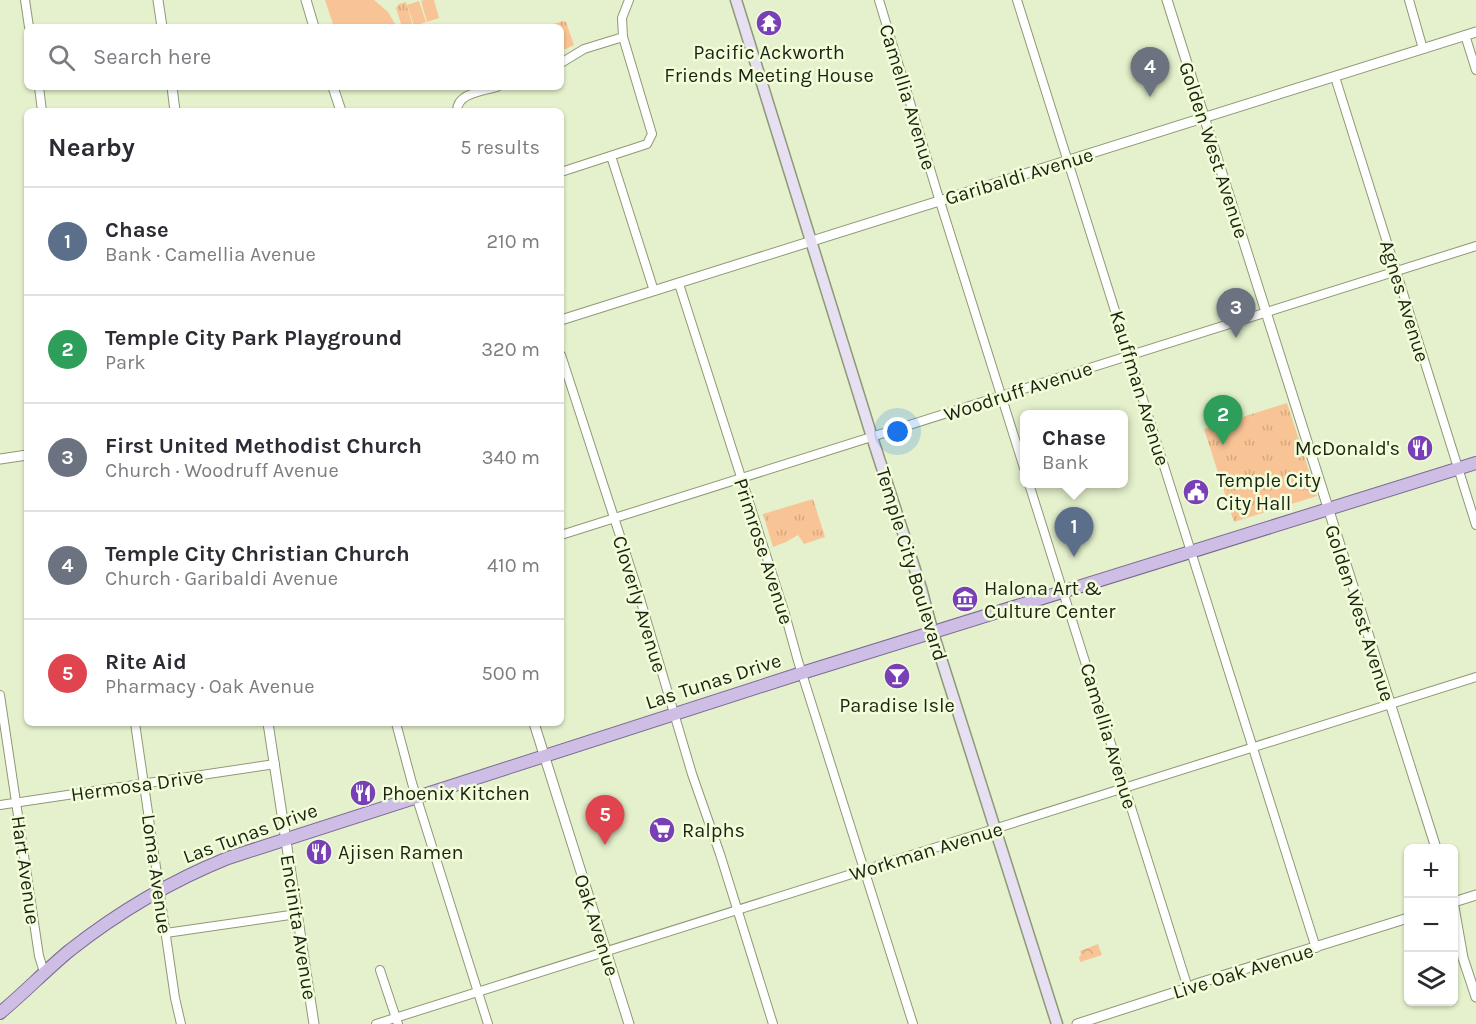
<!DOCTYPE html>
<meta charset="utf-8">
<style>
body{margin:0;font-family:Karla,sans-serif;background:#f2f2f3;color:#2b2b33}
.controls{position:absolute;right:18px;bottom:18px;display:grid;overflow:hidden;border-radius:9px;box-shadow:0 2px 4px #0004}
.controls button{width:54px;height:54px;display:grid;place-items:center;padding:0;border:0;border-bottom:2px solid #e1e1e2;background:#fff;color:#2b2b33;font:30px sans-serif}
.you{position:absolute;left:898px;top:432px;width:21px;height:21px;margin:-15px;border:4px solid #fff;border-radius:50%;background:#1a73e8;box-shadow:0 0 0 9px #1a73e833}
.badge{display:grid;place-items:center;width:39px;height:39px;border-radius:50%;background:#d93025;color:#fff;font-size:20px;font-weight:700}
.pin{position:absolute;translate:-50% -50px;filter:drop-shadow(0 2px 3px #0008)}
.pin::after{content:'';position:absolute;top:32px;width:21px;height:18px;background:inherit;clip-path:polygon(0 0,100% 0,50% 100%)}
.popup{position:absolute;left:1020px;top:410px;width:108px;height:78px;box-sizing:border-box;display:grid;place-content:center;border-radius:9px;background:#fff;filter:drop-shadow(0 2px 4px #0005);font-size:20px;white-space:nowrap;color:#7c7c81}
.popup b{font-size:22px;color:#2b2b33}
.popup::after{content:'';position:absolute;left:50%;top:100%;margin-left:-12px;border:12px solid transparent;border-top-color:#fff}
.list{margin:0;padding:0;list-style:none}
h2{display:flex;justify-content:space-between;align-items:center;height:78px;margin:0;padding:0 24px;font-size:26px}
h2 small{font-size:20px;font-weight:400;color:#7c7c81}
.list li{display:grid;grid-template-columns:39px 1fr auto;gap:18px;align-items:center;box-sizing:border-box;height:108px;padding:0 24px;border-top:2px solid #e1e1e2}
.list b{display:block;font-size:22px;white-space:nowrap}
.list p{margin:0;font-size:20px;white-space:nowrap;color:#7c7c81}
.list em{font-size:20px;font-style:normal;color:#7c7c81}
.icon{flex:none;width:33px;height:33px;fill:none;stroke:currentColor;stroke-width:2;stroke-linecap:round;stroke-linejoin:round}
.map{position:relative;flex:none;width:1476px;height:1024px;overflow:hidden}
.search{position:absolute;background:#fff;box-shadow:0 2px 4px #0004;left:24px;top:24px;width:540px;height:66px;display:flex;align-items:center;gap:15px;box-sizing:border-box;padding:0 21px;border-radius:9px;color:#7c7c81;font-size:22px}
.panel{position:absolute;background:#fff;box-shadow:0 2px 4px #0004;left:24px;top:108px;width:540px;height:618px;border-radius:9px}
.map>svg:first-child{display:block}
.grass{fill:url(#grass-tufts)}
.forest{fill:url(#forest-crowns)}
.garden{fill:#f9c495}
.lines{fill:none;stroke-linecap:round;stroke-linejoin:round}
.minor-casing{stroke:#8e9977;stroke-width:10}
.tertiary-casing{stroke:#8e9977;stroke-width:11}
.secondary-casing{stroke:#8e9977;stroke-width:13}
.primary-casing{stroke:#7b6b91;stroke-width:14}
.minor{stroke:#fff;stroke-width:8}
.tertiary{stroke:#fff;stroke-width:9}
.secondary{stroke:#e7dff2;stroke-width:10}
.primary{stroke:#cebee5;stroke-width:12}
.labels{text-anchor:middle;stroke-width:5;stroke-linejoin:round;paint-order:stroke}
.poi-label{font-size:20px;fill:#1d2214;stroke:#f1fed9;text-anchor:start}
.street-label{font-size:20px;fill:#1d2214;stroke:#f1fed9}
</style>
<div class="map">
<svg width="1476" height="1024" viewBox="0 0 1476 1024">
<defs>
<pattern id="grass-tufts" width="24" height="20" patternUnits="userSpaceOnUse" patternTransform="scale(1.5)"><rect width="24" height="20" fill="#f9c495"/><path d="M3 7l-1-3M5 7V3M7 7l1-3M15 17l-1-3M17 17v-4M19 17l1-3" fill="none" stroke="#d5a880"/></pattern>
<pattern id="forest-crowns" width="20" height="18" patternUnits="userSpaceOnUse" patternTransform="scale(1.5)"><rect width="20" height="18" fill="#f9c495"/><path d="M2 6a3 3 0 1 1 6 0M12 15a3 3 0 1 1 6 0" fill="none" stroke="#d5a880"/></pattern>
</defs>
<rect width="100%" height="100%" fill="#e4f1cc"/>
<path class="grass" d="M406 2 413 27H402L396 8 399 4Z
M563 21 566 22 574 45 566 49H562L561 47V27H550V25Z
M1287 403 1317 496 1234 522 1204 429Z
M813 499 825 537 804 544 798 535 786 542 773 547 763 514Z"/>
<path class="forest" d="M1098 944 1102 955 1080 962 1079 957 1081 955 1080 951Z"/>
<path class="garden" d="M325 0H374L388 12 397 27H334Z
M424 0H434L439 18 427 22 421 1Z
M419 1 426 22 414 26 407 5Z"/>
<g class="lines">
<defs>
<path id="minor" d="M25 0 29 27
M879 0 937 192 1024 468
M1017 0 1316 948
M1409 0 1423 49
M1465 35 1476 70
M561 63 584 49 623 37
M1335 77 1476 525
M39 87 42 111
M457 111C457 93 483 91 497 87
M611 156 654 291
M561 172 647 144 652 134 623 37 622 18 629 0
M679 284 785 614 798 661 913 1024
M561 355 636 585 692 774 720 854 773 1024
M1029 484 1188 988
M561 535 1476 246
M0 695 39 956 44 972
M135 723 175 998 181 1024
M396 723 412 783 488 1024
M0 805 275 764
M166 933 297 914
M380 970 398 1024
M376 1024 1476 677"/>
<path id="tertiary" d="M158 0 162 27
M306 0 314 27
M1167 0 1436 848
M172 87 175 111
M333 87 341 111
M561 320 1476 32
M0 459 27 455
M268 723 314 1024
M534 723 629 1024
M1454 902 1476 895
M1454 907 1463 958 1476 997
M1077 1024 1188 988 1196 984 1408 918"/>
<path id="secondary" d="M736 0 872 437 921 588 933 633 1057 1024"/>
<path id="primary" d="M0 1013C24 993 45 971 69 951 117 913 171 881 228 858L802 673 1476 463"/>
</defs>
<use href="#minor" class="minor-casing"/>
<use href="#tertiary" class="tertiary-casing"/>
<use href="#secondary" class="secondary-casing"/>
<use href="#primary" class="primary-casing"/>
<use href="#minor" class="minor"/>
<use href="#tertiary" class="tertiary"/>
<use href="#secondary" class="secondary"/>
<use href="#primary" class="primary"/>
</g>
<defs>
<symbol id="temple-disc" viewBox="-11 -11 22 22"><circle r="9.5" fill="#793fb6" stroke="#f1fed9"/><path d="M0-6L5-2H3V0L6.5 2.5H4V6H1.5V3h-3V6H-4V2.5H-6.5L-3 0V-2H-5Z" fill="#fff"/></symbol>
<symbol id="restaurant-disc" viewBox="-11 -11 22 22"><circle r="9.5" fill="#793fb6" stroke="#f1fed9"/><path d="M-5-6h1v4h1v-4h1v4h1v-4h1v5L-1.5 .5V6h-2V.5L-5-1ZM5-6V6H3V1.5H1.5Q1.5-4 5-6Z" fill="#fff"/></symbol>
<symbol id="civic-disc" viewBox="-11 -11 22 22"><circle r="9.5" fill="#793fb6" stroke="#f1fed9"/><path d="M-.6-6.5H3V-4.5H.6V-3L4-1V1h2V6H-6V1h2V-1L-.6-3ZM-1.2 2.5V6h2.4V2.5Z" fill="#fff"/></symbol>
<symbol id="museum-disc" viewBox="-11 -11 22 22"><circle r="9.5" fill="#793fb6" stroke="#f1fed9"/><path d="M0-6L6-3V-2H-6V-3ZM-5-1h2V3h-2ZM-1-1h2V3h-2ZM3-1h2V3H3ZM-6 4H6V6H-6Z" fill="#fff"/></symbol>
<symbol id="bar-disc" viewBox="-11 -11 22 22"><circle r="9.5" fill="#793fb6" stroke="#f1fed9"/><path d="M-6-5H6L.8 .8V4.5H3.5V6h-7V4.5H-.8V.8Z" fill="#fff"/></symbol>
<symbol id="supermarket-disc" viewBox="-11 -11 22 22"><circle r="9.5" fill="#793fb6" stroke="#f1fed9"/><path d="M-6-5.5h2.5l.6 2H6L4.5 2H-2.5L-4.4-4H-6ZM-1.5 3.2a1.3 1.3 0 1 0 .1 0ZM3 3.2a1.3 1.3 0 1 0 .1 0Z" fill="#fff"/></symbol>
</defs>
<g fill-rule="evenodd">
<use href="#temple-disc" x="754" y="8" width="30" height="30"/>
<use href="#restaurant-disc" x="1405" y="433" width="30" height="30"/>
<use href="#civic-disc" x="1181" y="477" width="30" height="30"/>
<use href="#museum-disc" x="950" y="584" width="30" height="30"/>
<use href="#bar-disc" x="882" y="661" width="30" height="30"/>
<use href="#restaurant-disc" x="348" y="778" width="30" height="30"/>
<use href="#supermarket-disc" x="647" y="815" width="30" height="30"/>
<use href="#restaurant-disc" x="304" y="837" width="30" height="30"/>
</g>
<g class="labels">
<g class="poi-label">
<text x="769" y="59" text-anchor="middle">Pacific Ackworth<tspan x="769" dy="23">Friends Meeting House</tspan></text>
<text x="1400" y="455" text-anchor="end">McDonald's</text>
<text x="1216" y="487">Temple City<tspan x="1216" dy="23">City Hall</tspan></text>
<text x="984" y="595">Halona Art &amp;<tspan x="984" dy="23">Culture Center</tspan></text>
<text x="897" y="712" text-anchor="middle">Paradise Isle</text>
<text x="382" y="800">Phoenix Kitchen</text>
<text x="682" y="837">Ralphs</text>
<text x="338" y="859">Ajisen Ramen</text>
</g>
<g class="street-label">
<text transform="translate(908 97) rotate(73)" y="7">Camellia Avenue</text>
<text transform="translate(1214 150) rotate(72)" y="7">Golden West Avenue</text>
<text transform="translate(1019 176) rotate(-17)" y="7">Garibaldi Avenue</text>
<text transform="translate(1405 301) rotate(73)" y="7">Agnes Avenue</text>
<text transform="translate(1140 388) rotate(73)" y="7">Kauffman Avenue</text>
<text transform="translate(1018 391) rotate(-18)" y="7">Woodruff Avenue</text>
<text transform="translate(764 551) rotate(72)" y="7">Primrose Avenue</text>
<text transform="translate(912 564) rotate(73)" y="7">Temple City Boulevard</text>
<text transform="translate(640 604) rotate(73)" y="7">Cloverly Avenue</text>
<text transform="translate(1360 613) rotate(72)" y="7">Golden West Avenue</text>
<text transform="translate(713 681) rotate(-18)" y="7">Las Tunas Drive</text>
<text transform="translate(1109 736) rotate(73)" y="7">Camellia Avenue</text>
<text transform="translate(137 785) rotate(-8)" y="7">Hermosa Drive</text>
<text transform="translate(250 833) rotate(-20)" y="7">Las Tunas Drive</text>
<text transform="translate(926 851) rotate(-17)" y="7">Workman Avenue</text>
<text transform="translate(26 870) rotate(82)" y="7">Hart Avenue</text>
<text transform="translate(157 874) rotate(82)" y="7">Loma Avenue</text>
<text transform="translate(597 925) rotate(72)" y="7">Oak Avenue</text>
<text transform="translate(299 927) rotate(81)" y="7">Encinita Avenue</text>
<text transform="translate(1243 971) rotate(-17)" y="7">Live Oak Avenue</text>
</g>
</g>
</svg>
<div class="controls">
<button>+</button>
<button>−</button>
<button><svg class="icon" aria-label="layers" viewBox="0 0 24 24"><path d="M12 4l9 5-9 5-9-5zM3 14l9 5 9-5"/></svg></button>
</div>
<div class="you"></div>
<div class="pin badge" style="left:1074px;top:557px;background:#5c6f8a">1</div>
<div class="popup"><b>Chase</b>Bank</div>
<div class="pin badge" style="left:1223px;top:445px;background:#2e9e5b">2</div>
<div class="pin badge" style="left:1236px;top:338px;background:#6b7280">3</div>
<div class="pin badge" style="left:1150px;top:97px;background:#6b7280">4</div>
<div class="pin badge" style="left:605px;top:845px;background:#e0444e">5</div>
<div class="search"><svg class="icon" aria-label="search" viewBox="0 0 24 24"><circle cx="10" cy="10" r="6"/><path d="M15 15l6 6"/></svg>Search here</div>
<section class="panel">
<h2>Nearby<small>5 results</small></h2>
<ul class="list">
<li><span class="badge" style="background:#5c6f8a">1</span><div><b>Chase</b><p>Bank · Camellia Avenue</p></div><em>210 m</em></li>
<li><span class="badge" style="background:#2e9e5b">2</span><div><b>Temple City Park Playground</b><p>Park</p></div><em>320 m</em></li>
<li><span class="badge" style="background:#6b7280">3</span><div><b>First United Methodist Church</b><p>Church · Woodruff Avenue</p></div><em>340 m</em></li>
<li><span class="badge" style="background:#6b7280">4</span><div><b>Temple City Christian Church</b><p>Church · Garibaldi Avenue</p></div><em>410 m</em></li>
<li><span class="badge" style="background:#e0444e">5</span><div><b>Rite Aid</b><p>Pharmacy · Oak Avenue</p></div><em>500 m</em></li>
</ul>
</section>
</div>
